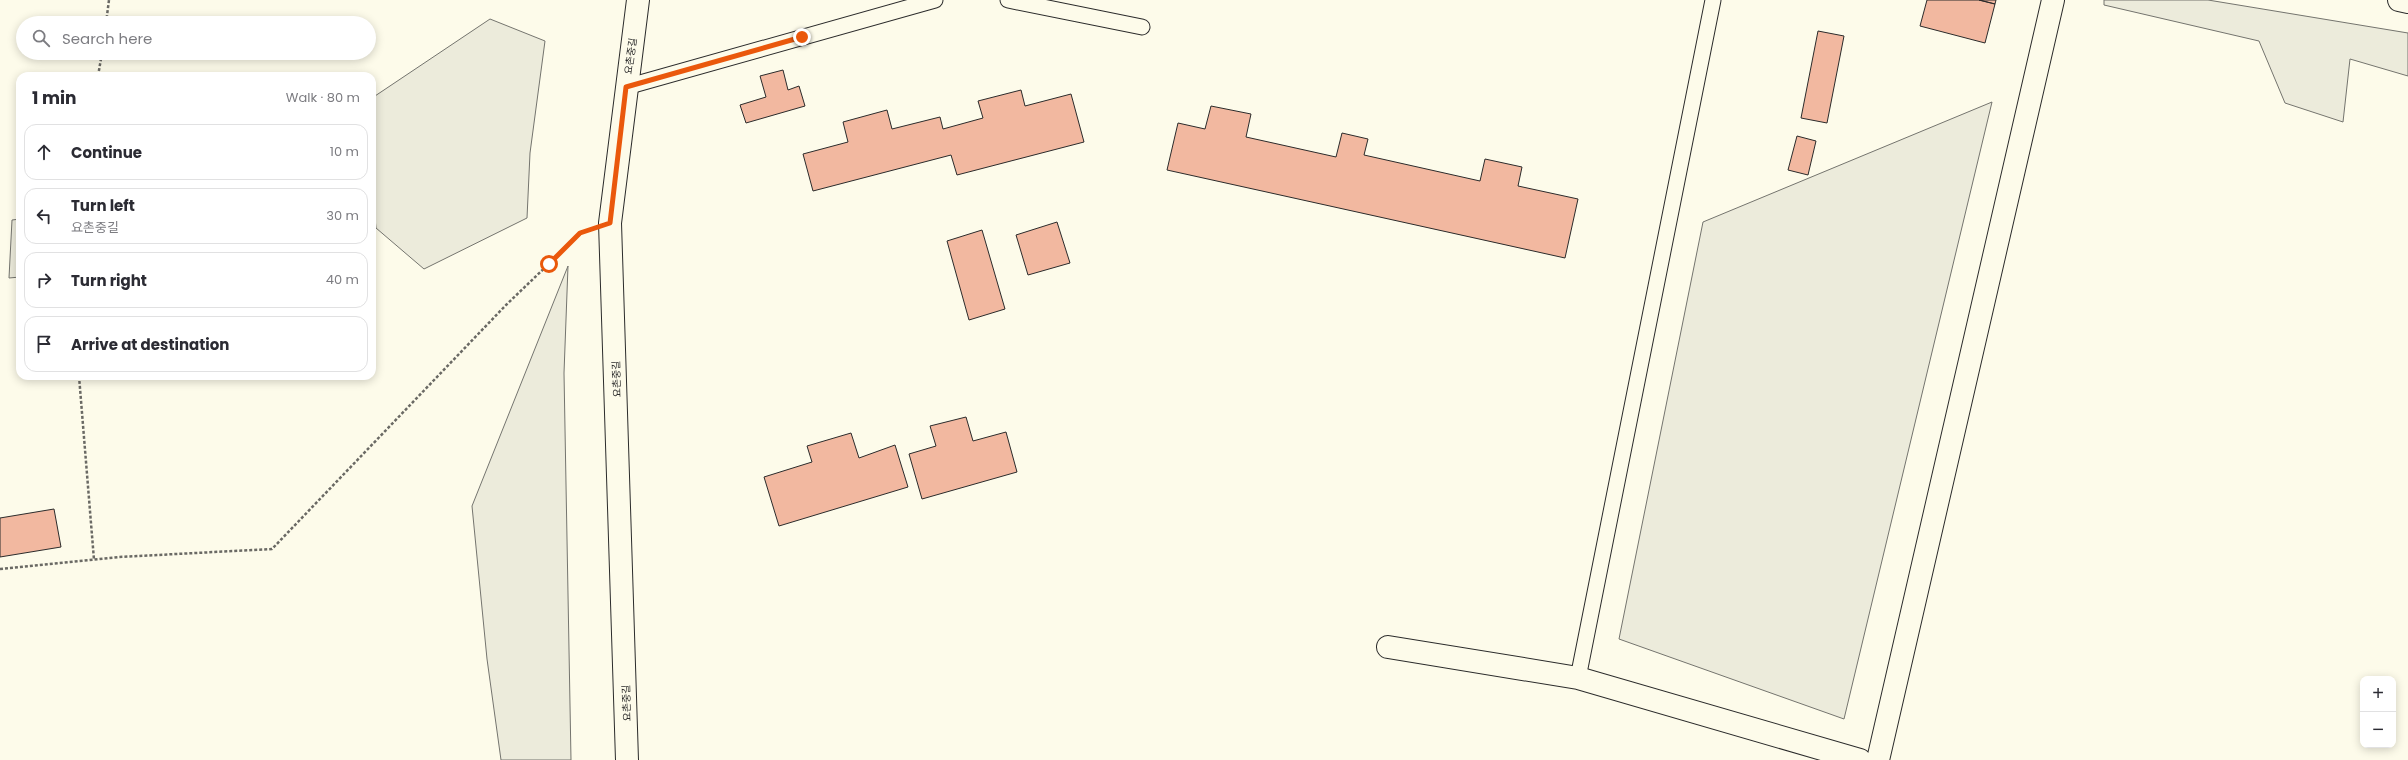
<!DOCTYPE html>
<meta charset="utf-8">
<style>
body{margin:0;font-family:Poppins,"Noto Sans KR",sans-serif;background:#f7f7f7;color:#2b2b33}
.controls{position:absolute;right:12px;bottom:12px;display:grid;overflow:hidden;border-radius:8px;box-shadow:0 2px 10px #0003}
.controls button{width:36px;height:36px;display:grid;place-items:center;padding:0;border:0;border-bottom:1px solid #e1e1e2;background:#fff;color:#2b2b33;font:20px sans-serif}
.stop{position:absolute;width:12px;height:12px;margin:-9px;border:3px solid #ea580c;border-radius:50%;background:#fff}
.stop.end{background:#ea580c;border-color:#fff;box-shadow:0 1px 4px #0008}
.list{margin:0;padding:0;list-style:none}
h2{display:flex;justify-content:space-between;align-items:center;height:52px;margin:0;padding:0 16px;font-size:17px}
h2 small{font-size:13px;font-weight:400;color:#7c7c81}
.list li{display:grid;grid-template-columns:26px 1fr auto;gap:12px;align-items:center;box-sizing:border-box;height:56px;margin:0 8px 8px;padding:0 8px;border:1px solid #e1e1e2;border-radius:12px}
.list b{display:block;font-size:15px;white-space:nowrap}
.list p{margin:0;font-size:13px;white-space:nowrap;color:#7c7c81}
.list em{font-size:13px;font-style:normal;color:#7c7c81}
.icon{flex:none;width:22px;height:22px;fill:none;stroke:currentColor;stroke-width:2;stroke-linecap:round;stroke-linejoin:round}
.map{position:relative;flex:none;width:2408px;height:760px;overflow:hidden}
.search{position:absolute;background:#fff;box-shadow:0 2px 10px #0003;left:16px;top:16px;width:360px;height:44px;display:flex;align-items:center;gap:10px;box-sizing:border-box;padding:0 14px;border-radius:22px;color:#7c7c81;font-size:15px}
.panel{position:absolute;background:#fff;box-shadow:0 2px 10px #0003;left:16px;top:72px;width:360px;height:308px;border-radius:12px}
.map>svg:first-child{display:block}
.green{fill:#ecebdb;stroke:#74746e}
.building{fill:#f2b8a0;stroke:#2b2b2b}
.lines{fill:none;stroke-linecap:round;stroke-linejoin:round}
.service-casing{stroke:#2b2b2b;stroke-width:17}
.minor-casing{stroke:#2b2b2b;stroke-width:24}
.secondary-casing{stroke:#2b2b2b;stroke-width:24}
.path{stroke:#6a6964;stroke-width:2.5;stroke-dasharray:3 2;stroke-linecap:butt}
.service{stroke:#fdfbea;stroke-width:15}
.minor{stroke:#fdfbea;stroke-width:22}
.secondary{stroke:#fdfbea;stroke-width:22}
.route{stroke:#ea580c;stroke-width:5}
.labels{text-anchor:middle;stroke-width:3;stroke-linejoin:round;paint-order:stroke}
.street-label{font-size:10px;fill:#2b2b2b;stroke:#fdfbea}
</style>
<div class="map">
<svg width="2408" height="760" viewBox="0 0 2408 760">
<rect width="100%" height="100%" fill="#fdfbea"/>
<path class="green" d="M2104 0H2208L2408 33V76L2350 59 2343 122 2285 103 2259 41 2104 5Z
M490 19 545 41 530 153 527 218 424 269 376 228 372 188V98Z
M1992 102 1844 719 1619 639 1703 222Z
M20 219V277L9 278 12 220Z
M568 266 564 373 571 760H501L487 659 472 506Z"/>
<path class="building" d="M1927 0H1979L1995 4 1985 43 1920 26Z
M1979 0H1996L1995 4Z
M1818 31 1844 36 1827 123 1801 118Z
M783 70 788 90 799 86 805 106 746 123 740 105 766 97 760 76Z
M1021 90 1025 106 1071 94 1084 142 957 175 951 155 813 191 803 154 848 142 843 122 887 110 892 129 940 117 943 129 983 118 978 101Z
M1211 106 1251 114 1246 137 1336 157 1342 133 1368 139 1364 155 1480 181 1485 159 1522 167 1518 186 1578 199 1565 258 1167 170 1178 123 1205 129Z
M1797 136 1816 141 1808 175 1788 170Z
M1057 222 1070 263 1028 275 1016 235Z
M982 230 1005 309 969 320 947 241Z
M966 417 973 441 1006 432 1017 472 922 499 909 454 936 446 930 426Z
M851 433 859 458 895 445 908 487 779 526 764 477 812 462 807 446Z
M54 509 61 547 0 557V518Z"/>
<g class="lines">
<defs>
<path id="service" d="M1008 0 1142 27
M626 87 935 0
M1578 678 1713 0"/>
<path id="minor" d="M1388 647 1578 678 1860 760
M627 760 610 223 638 0
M1878 760 2053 0"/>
<path id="secondary" d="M2399 0 2408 2"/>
</defs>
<use href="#service" class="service-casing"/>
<use href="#minor" class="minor-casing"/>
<use href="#secondary" class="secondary-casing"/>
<path class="path" d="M106 23 109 0
M98 76 102 53
M79 376 94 560
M0 569 119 557 272 549 506 305 581 233"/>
<use href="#service" class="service"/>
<use href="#minor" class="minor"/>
<use href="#secondary" class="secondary"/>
</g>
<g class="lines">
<path class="route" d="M549 264 580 233 610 223 626 87 802 37"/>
</g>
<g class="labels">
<g class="street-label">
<text transform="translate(630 56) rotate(-82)" y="4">요촌중길</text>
<text transform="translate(616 379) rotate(-92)" y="4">요촌중길</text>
<text transform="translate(626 703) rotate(-92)" y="4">요촌중길</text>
</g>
</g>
</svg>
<div class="controls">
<button>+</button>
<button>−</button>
</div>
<div class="stop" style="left:549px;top:264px"></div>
<div class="stop end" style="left:802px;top:37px"></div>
<div class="search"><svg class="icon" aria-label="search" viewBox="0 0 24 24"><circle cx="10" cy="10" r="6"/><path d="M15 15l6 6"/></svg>Search here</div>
<section class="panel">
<h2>1 min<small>Walk · 80 m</small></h2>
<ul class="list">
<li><svg class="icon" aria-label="ahead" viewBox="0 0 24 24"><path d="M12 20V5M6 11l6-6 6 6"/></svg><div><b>Continue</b></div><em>10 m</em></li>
<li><svg class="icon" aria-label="left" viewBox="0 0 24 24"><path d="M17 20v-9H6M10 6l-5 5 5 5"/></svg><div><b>Turn left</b><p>요촌중길</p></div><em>30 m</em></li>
<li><svg class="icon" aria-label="right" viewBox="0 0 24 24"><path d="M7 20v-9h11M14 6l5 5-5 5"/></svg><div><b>Turn right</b></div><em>40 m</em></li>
<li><svg class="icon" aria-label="arrive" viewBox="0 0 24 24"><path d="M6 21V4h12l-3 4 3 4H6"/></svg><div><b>Arrive at destination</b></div></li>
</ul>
</section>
</div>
